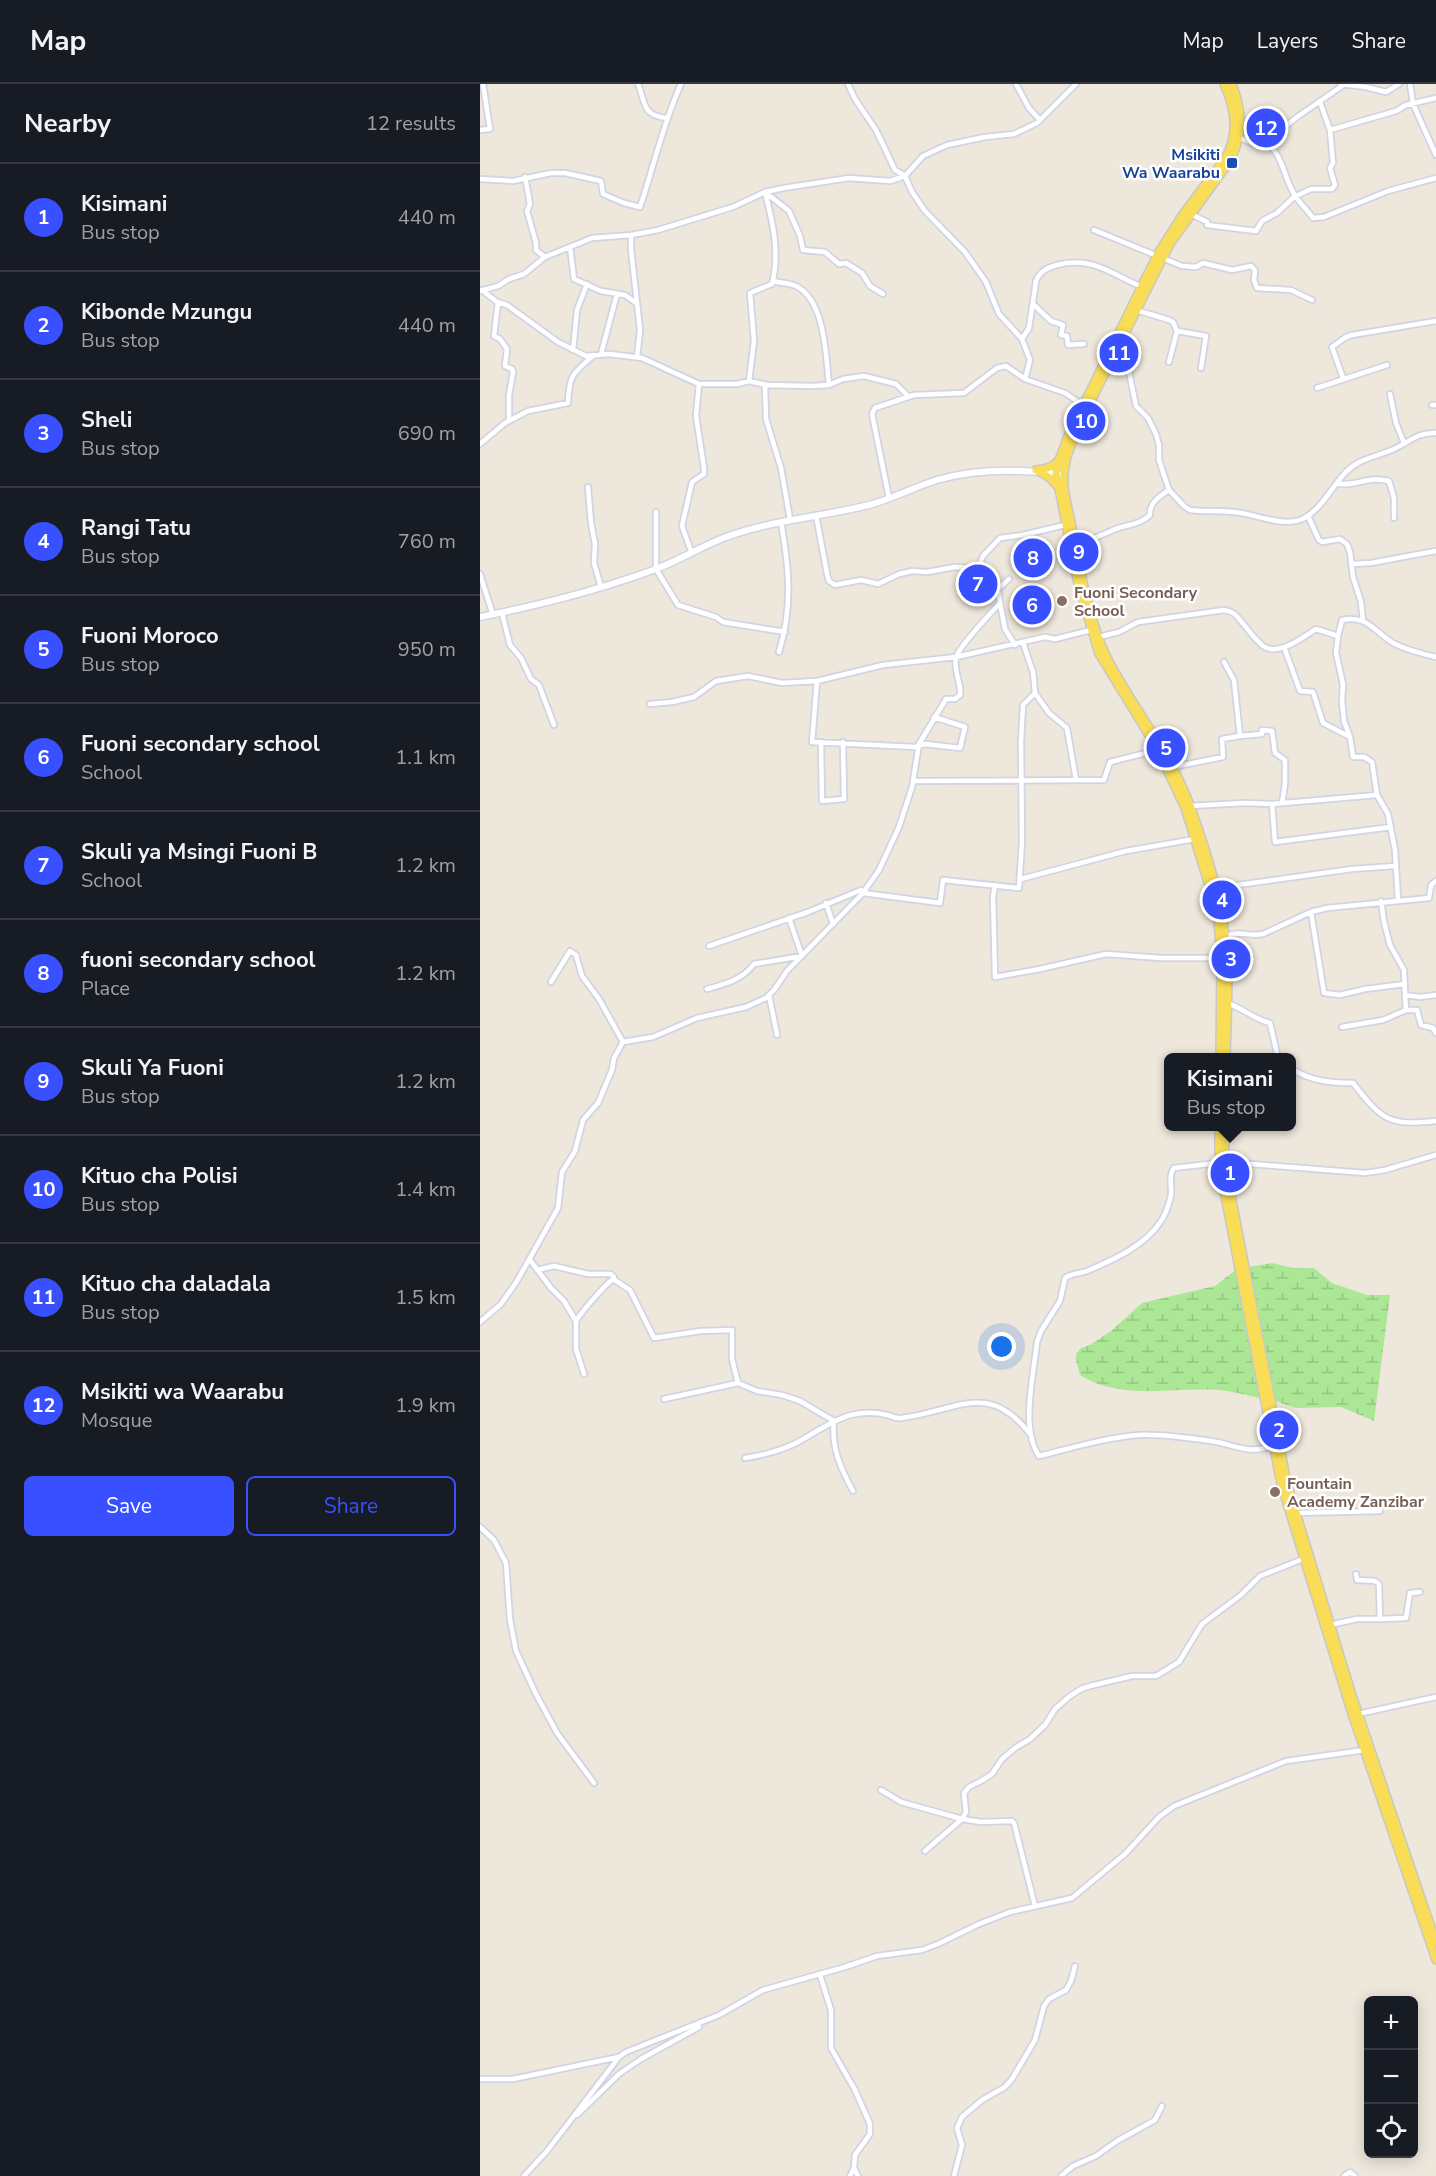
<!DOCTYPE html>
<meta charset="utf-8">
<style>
body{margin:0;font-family:"Nunito Sans",sans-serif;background:#20242c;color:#f1f3f6}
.controls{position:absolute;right:18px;bottom:18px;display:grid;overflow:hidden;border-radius:9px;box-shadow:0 3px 15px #0003}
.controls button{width:54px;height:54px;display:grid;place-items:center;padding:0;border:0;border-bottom:2px solid #363941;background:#171b24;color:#f1f3f6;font:30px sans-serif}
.you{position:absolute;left:522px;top:1263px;width:21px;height:21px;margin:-15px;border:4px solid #fff;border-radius:50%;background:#1a73e8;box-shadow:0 0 0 9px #1a73e833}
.badge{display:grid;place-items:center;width:39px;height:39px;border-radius:50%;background:#3850ff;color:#fff;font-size:20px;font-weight:700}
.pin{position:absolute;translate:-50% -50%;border:3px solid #fff;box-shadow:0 2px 6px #0006}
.popup{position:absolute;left:684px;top:969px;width:132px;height:78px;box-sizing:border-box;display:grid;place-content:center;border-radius:9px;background:#171b24;filter:drop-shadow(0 2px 4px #0005);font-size:20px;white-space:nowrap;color:#9ea1a6}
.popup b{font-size:22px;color:#f1f3f6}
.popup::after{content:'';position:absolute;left:50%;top:100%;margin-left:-12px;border:12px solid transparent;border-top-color:#171b24}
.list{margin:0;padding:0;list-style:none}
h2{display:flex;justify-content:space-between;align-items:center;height:78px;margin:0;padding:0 24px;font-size:26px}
h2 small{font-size:20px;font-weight:400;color:#9ea1a6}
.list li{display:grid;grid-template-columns:39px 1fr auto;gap:18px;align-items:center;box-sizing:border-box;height:108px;padding:0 24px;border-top:2px solid #363941}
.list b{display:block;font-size:22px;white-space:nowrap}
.list p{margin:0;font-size:20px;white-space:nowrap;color:#9ea1a6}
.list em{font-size:20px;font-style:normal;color:#9ea1a6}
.actions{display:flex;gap:12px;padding:18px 24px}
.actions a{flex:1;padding:14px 0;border:2px solid #3850ff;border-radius:9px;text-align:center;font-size:21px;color:#3850ff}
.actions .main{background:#3850ff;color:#fff}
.icon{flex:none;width:33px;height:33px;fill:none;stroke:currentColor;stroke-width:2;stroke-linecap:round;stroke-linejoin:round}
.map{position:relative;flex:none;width:956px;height:2092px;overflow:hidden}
header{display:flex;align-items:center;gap:36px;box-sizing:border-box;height:84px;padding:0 30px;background:#171b24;border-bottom:2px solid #363941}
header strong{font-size:28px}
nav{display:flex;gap:33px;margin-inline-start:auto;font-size:21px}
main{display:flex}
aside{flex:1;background:#171b24}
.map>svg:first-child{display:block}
.wetland{fill:url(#wetland-marsh)}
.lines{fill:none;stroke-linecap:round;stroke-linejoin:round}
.street-casing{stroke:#d1d4e4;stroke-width:8}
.secondary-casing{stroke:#d1d4e4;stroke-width:9}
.primary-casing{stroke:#c8c8c8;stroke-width:10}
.street{stroke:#fff;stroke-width:4.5}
.secondary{stroke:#fff;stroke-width:6}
.primary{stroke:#f9dd56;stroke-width:7}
.transit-dot{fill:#1a4fb4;stroke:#fff;stroke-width:2}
.education-dot{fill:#8d6e63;stroke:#fff;stroke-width:2}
.labels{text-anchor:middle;stroke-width:5;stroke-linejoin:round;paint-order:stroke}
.transit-label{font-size:16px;font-weight:bold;fill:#164399;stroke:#fff;text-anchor:end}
.education-label{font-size:16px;font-weight:bold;fill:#785e54;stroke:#fff;text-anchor:start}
</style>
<header>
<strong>Map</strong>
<nav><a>Map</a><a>Layers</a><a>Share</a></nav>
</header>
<main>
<aside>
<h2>Nearby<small>12 results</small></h2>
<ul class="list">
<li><span class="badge">1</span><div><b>Kisimani</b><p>Bus stop</p></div><em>440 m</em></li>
<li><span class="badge">2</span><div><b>Kibonde Mzungu</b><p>Bus stop</p></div><em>440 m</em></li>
<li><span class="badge">3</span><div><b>Sheli</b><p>Bus stop</p></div><em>690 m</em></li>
<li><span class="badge">4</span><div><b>Rangi Tatu</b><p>Bus stop</p></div><em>760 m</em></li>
<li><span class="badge">5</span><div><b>Fuoni Moroco</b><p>Bus stop</p></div><em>950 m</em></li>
<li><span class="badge">6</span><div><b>Fuoni secondary school</b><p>School</p></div><em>1.1 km</em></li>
<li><span class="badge">7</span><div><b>Skuli ya Msingi Fuoni B</b><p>School</p></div><em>1.2 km</em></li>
<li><span class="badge">8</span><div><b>fuoni secondary school</b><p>Place</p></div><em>1.2 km</em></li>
<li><span class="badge">9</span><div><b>Skuli Ya Fuoni</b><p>Bus stop</p></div><em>1.2 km</em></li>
<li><span class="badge">10</span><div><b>Kituo cha Polisi</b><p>Bus stop</p></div><em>1.4 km</em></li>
<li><span class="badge">11</span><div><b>Kituo cha daladala</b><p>Bus stop</p></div><em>1.5 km</em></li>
<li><span class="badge">12</span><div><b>Msikiti wa Waarabu</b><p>Mosque</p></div><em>1.9 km</em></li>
</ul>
<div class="actions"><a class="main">Save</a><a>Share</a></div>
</aside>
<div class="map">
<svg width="956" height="2092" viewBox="0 0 956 2092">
<defs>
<pattern id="wetland-marsh" width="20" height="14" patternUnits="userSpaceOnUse" patternTransform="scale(1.5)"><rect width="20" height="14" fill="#ace795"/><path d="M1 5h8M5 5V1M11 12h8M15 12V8" fill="none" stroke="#94c681"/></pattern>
</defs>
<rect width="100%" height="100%" fill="#eee7dc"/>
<path class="wetland" d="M792 1179 813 1184H834L852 1199 887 1211H910L894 1337 861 1323 816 1324 792 1316 769 1183Z
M758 1184 780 1314C766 1311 752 1307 738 1306 693 1303 641 1317 600 1291L596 1276V1270L601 1264 610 1261 631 1247 662 1219 735 1202Z"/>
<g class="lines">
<defs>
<path id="street" d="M158 0C166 20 162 31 186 34
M368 0 375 15 396 46 415 86 425 92 432 108 445 127 485 168 506 198 519 230 542 255 550 276 545 295
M536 0 549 24 559 35
M861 0 886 3 906 8 919 0
M930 0 933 20 956 71
M840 18 850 46 916 27 926 21 956 14
M0 46 10 45 3 0
M760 54 774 60 786 58C803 72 803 90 813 108 818 118 827 125 833 134L844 133 908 107 956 94
M786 58 817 33 862 2
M45 93 50 120 47 127 56 159V166L65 173
M0 95 33 97 71 89H85L121 97 123 110 144 119 160 123C174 82 183 39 201 0
M285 108 309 127 320 152 323 166 345 168 359 180 366 179 382 189 390 202 403 210
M711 130 727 138V141L776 147 782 137 797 129 814 113 831 105H852L855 101 850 84 853 79 850 46
M614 146 702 182 716 183 723 179 752 186 771 182 775 186 774 196 777 204 811 206 832 216
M151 151V165L160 246 157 273
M90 163 94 195 121 207 145 211 156 219
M293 197C300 199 309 199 316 202 345 216 346 272 349 301
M2 206 17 218 27 221 78 258 106 272 129 270 162 274 219 300
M0 207 18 202 29 195 44 190 65 173 112 154 151 151 178 146 253 123 285 108 304 104 369 94 410 97 425 92 443 72 467 61 505 53 534 50 557 39 596 0
M18 218 14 252 20 255 27 265 25 282 32 285 33 288 29 311V337
M553 220 571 237 583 241 581 251 587 252 588 261 604 260
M656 226 689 236 693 238 697 247 726 252 721 284
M542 255 549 244 556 197C560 187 567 184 577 181 613 172 631 190 662 203
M93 266 97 226 107 200
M121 270 137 210
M689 278 697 247
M629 281 649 288 656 322 668 334 676 350 679 361V376L689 406 704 422 710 426C727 428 744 426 761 429 779 432 803 442 820 436 840 428 851 404 865 389 879 374 896 373 914 365 929 358 938 348 956 349
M863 294 852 263 866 253 872 251 956 237
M269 297 274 257 270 209 292 200C300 169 293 139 285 108
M285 301 286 335 301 384 310 435
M837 304 907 281
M910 310 916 339 924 359
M952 321H956
M0 360 25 339 48 327 88 319C89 291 93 289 113 272
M857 399C874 404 888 391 909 397L914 414V434
M108 403 111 439 115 460 114 479 121 503
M409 414 392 330 395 324 434 311 484 309 517 284 526 282 545 295 585 309 603 321
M176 428V485L198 521 236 533 243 538 305 548
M336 431 347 490 349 497 355 501 381 496 398 500 419 490 432 487 447 488 475 483 495 484 501 488
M828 432 839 456 842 458 860 455 867 460 870 468 873 493 881 518 883 537
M596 462C608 457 619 452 631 447 645 440 659 442 670 431 669 419 680 412 689 406
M211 467 202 442 212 398 224 390V384L216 332 219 300H257L269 297 287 301 331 302 349 301 363 295 384 292 416 300 428 312
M871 480 891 479 956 467
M498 484 503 472 520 454 543 451 585 441
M0 490 13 531
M520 519 525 545 535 561
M22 529 30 561 41 574 51 595 59 601 74 641
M858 552 856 569 863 600 862 617 864 637 870 653
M619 553 639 548 658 538 744 526C752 527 756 530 760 536 767 544 774 555 783 562 798 573 823 553 836 545L858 552 862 536C888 530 896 550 915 560 927 566 943 570 956 573
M543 559 553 588 555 609 569 629 587 644 596 696
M804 563 820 607 833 608 843 639 870 653 873 673H884L892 678 897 711
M299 568C313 522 309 484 301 438
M744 578 754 596 760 652 782 650V646L792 647 795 669 805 676V700L802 719
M337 597 332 658 435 663 445 660 480 664 485 643 454 633
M170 620 192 618 214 613 236 597 268 592 302 599 337 597 403 581 476 573 565 553 575 555 611 546
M341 658 342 717 364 715 363 658
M693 683 743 673 742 655 760 652
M434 697 624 696 630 678 678 666
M792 720 795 758 911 743
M710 722 764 719 792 720 897 711 908 730 915 766 918 816
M541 795 646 767 715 755
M515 801 513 813 515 893 560 885 626 870 681 874H742
M736 804 872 785 915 782
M901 817 904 838 910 861 924 886 925 911 940 913 956 911
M346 819 353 840
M831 828 844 909 860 911 885 905 925 900
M746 852C761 846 769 853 783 850L831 828 847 824 949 814 951 801 956 797
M229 862 328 828 381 806 383 809 460 819 463 796 539 804 542 758 541 657 543 621 555 609
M71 898 90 867 96 871 102 892 119 915 143 958
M227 905C245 900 262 896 274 880L322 872 309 834
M289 911 297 951
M925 911 926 926H937L941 941 953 944 956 949
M747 919C763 924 775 936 790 939L798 974
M862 943 903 936 926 926
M812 985C831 997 850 999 873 999 902 1036 908 1042 956 1037
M50 1176 71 1204 84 1217 96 1237V1265L104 1290
M57 1186 74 1182 108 1190H131L134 1193 133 1195
M96 1237C103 1226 123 1203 133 1195L150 1206 174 1254 221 1247 252 1246V1275L258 1299 277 1307 302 1311 320 1317 354 1337C351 1364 361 1385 373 1407
M0 1238 21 1220 37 1197 78 1124 82 1088 95 1067 103 1036 118 1019 132 986 134 974 143 958 173 953 217 934 266 923 286 914 294 906 307 887 383 809 399 786 419 743 432 703 439 660 466 615H475L480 611C482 600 473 587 476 574 478 563 511 529 520 519L518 505 529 495
M184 1315 258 1299
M793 1361C769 1372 754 1360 731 1357 710 1354 678 1350 658 1351 625 1354 591 1364 559 1372 540 1344 554 1290 557 1258L561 1247 580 1217 585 1194C592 1189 599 1190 607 1187 633 1176 665 1162 681 1137 686 1130 689 1120 691 1111 692 1101 688 1092 694 1084L746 1078 885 1089 905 1086 956 1071
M265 1374C284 1371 301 1367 318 1358 335 1349 352 1336 371 1331 383 1328 396 1328 407 1331 412 1332 416 1335 421 1334 475 1328 508 1295 550 1350
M816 1429 900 1427
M0 1443 14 1456 26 1479 30 1536 36 1567 56 1610 77 1649 114 1699
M876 1490 877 1496 895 1497 899 1500 900 1535 926 1534 930 1509 940 1508
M850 1541 877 1535H900
M878 1630 956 1613
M401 1706 421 1718 482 1735 501 1738 532 1737 534 1739 555 1822
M445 1767 482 1735 486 1728 484 1709 489 1703 501 1697 512 1690 522 1675 535 1664 550 1655 565 1641 575 1625 590 1612 601 1605 610 1602 652 1592H676L699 1578 722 1540 761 1511 780 1492 823 1475
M340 1891 351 1926V1964L375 2006 390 2040V2050L375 2071 374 2084 370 2092
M0 1995H33L139 1973
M97 2031 139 1990 161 1975 219 1943
M374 2084 378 2092
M44 2092 67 2067 139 1973 146 1968 239 1931 283 1906 365 1883 397 1872 442 1866 458 1860 499 1840 530 1828 592 1814 645 1770 679 1733 694 1722 806 1677 885 1666
M474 2092 482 2061 477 2044 482 2033 502 2016 525 2003 532 1995 555 1956 564 1922 569 1915 586 1906 591 1897 595 1882
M581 2092 593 2082 616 2072 637 2057 675 2036 682 2022
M864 2092 870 2088 875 2092"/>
<path id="secondary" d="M0 533C60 521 119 506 176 485 200 476 222 462 246 453 292 436 341 433 389 421 412 415 434 403 457 396 498 384 542 385 584 391"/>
<path id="primary" d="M556 386 570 394 576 401
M556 386C564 385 572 384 578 377
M740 974 741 869 738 838 730 805 705 724 687 686 678 666 619 570 598 500 576 390 579 376 588 352 677 171 703 130 746 73C759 48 755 25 744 0
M746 974C747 933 750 891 745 851 740 808 726 765 711 724 692 670 655 627 629 577 609 540 598 475 590 433 587 420 583 406 584 393 584 376 592 360 597 345L690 160 750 77C764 50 763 27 752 0
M739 1042V1074L744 1107 801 1400 872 1630 956 1876
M744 1042 745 1073 750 1106 807 1399 872 1611 956 1858"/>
</defs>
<use href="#street" class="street-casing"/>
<use href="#secondary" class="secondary-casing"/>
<use href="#primary" class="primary-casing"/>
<use href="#street" class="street"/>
<use href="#secondary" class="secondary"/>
<use href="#primary" class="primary"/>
</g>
<rect class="transit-dot" x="746" y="73" width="12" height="12" rx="3"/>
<g class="education-dot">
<circle cx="582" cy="517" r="6"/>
<circle cx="795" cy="1408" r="6"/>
</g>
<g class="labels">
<g class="transit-label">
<text x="740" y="76">Msikiti<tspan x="740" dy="18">Wa Waarabu</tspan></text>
</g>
<g class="education-label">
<text x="594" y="514">Fuoni Secondary<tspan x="594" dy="18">School</tspan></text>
<text x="807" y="1405">Fountain<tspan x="807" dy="18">Academy Zanzibar</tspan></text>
</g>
</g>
</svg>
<div class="controls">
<button>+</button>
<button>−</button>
<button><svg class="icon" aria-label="locate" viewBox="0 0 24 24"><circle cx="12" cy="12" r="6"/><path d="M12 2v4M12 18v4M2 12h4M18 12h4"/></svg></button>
</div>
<div class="you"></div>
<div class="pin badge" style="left:750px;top:1089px">1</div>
<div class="popup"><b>Kisimani</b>Bus stop</div>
<div class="pin badge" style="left:799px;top:1346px">2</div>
<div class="pin badge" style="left:751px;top:875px">3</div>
<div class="pin badge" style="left:742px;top:816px">4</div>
<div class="pin badge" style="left:686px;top:664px">5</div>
<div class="pin badge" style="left:552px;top:521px">6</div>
<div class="pin badge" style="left:498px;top:500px">7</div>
<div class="pin badge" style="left:553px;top:474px">8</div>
<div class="pin badge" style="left:599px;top:468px">9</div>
<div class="pin badge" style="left:606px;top:337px">10</div>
<div class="pin badge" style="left:639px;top:269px">11</div>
<div class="pin badge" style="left:786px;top:44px">12</div>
</div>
</main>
